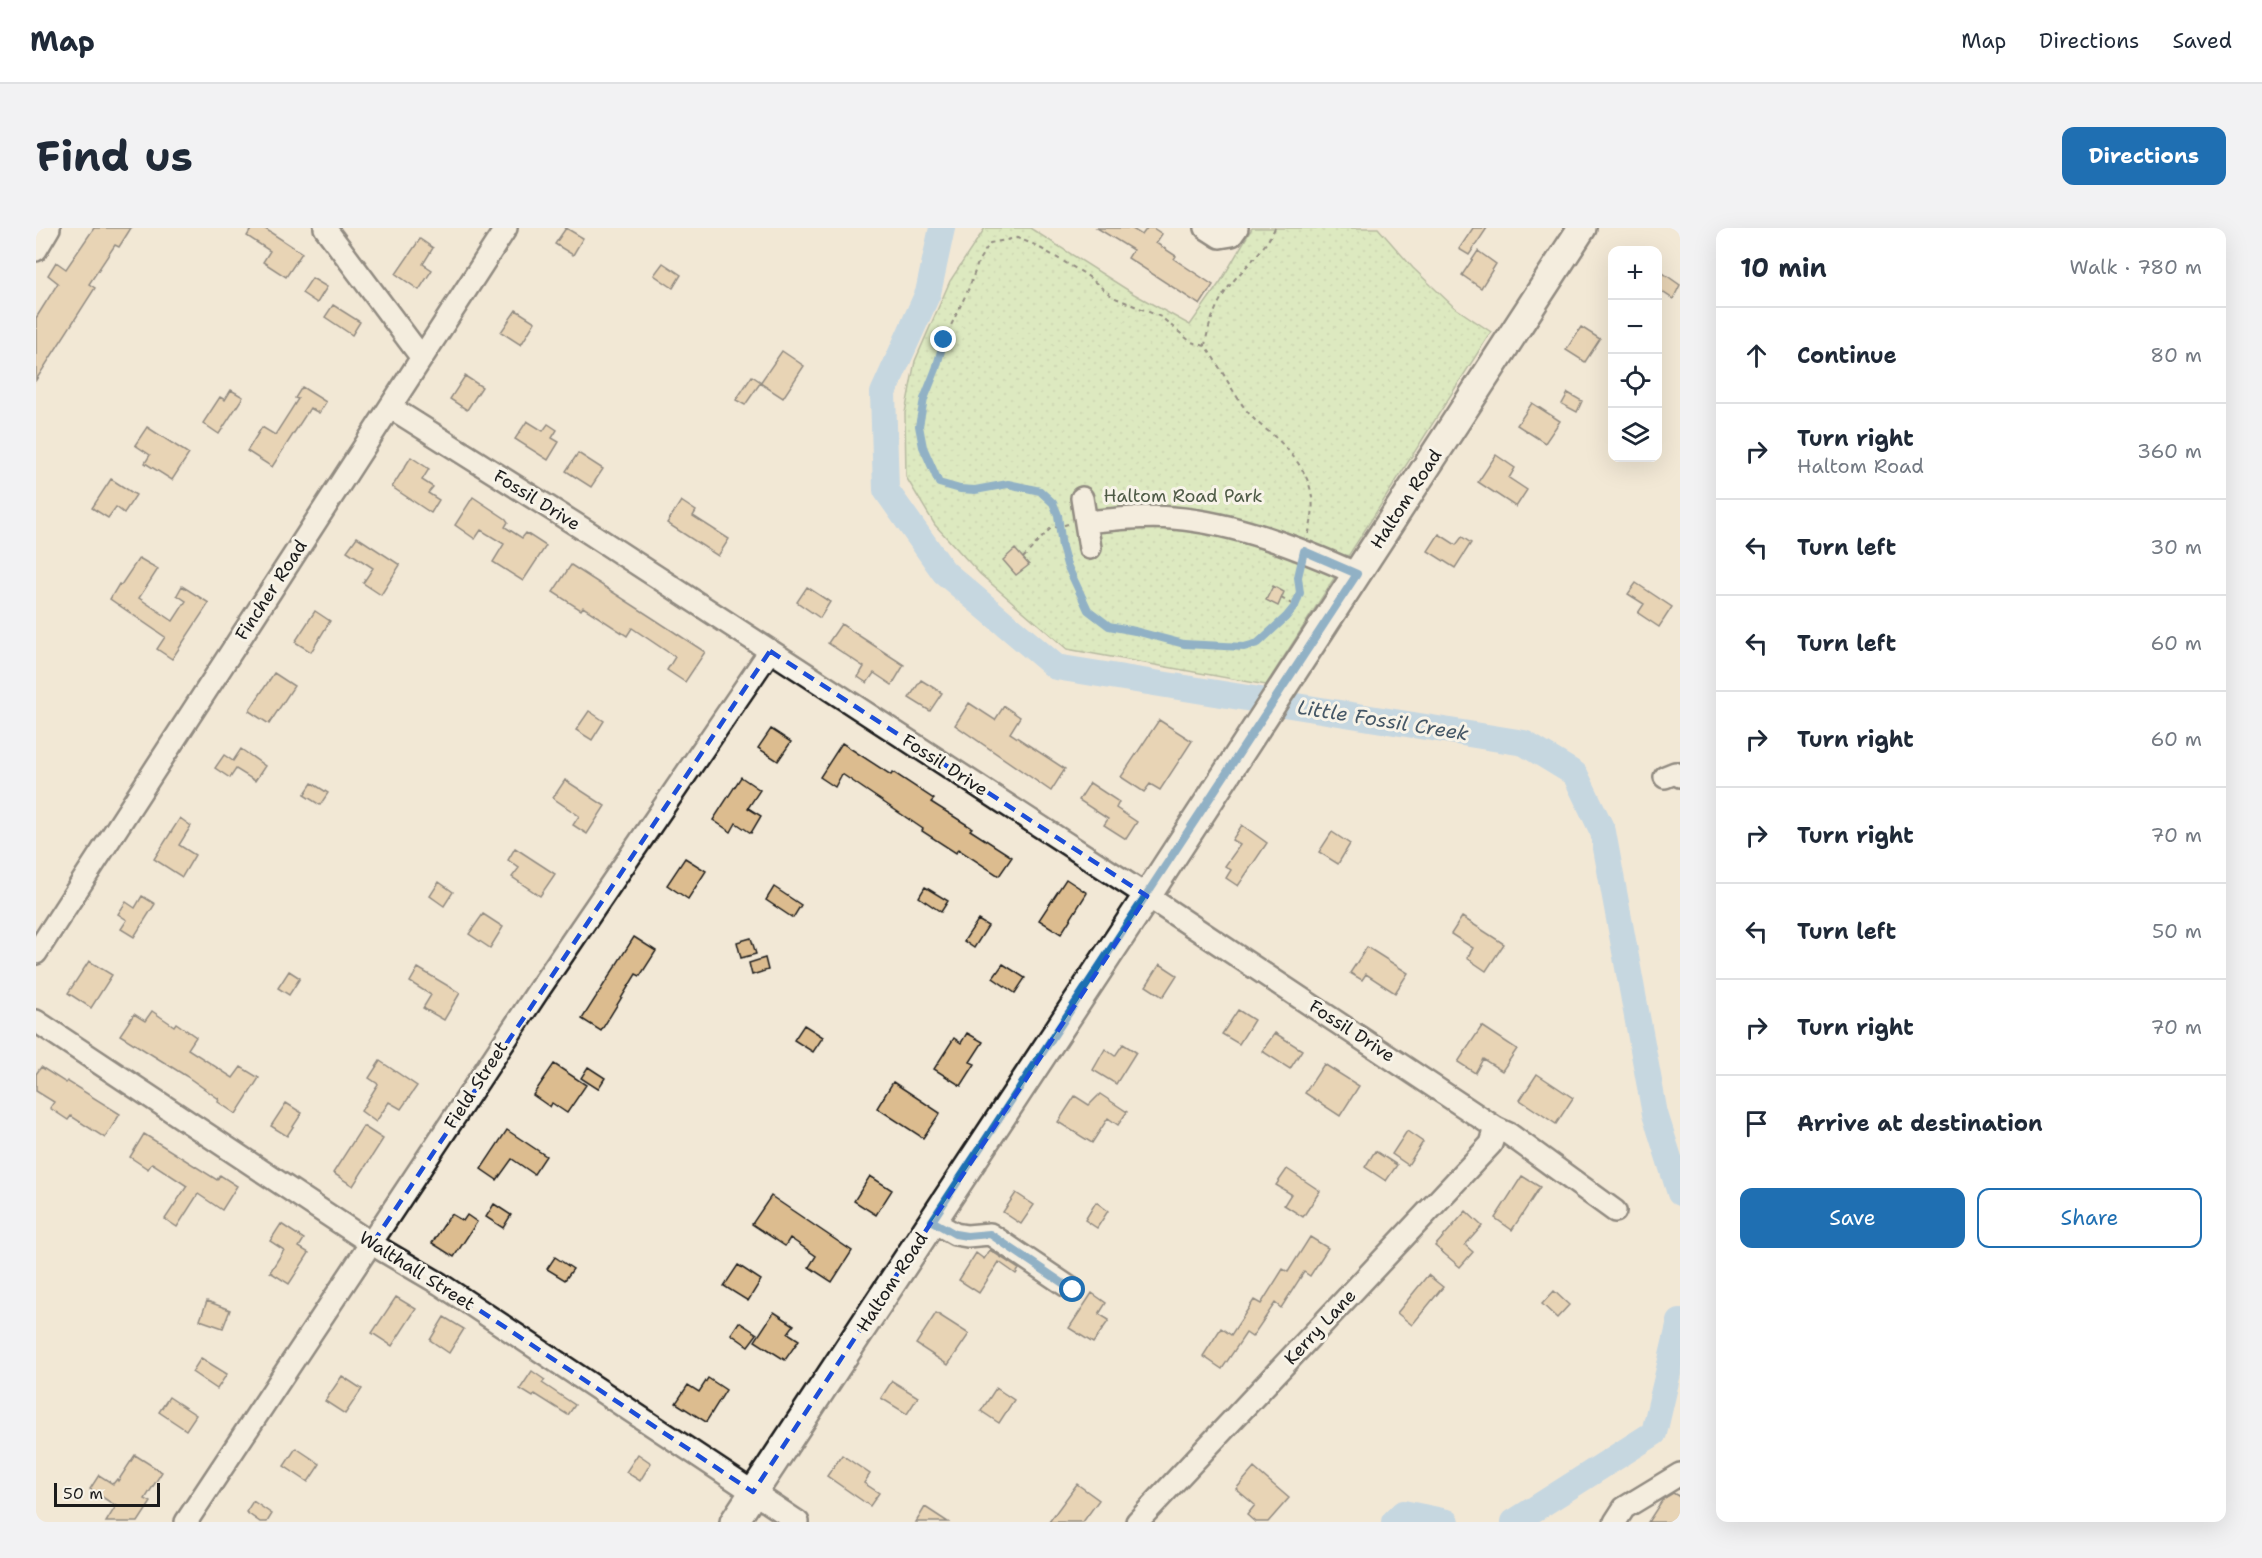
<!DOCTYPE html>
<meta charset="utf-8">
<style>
body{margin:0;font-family:"Shantell Sans",sans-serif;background:#f2f2f3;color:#1f2937}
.controls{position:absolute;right:18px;top:18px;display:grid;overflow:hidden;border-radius:12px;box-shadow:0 6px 24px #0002}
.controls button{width:54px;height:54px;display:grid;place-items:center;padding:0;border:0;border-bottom:2px solid #e0e1e3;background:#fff;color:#1f2937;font:30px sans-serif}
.scale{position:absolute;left:18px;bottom:15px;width:106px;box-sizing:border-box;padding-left:6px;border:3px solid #1c1c1c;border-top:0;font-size:16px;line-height:21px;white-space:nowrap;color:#1c1c1c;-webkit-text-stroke:4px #f7f3e8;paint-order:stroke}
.stop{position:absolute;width:18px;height:18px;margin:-14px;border:4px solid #1f6fb2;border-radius:50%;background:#fff}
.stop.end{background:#1f6fb2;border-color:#fff;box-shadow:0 2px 6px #0008}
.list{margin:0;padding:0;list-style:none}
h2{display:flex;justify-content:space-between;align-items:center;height:78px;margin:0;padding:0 24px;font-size:26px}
h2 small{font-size:20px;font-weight:400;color:#747a83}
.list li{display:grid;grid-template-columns:39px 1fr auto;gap:18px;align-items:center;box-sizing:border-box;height:96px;padding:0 24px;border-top:2px solid #e0e1e3}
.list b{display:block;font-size:22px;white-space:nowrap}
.list p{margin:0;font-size:20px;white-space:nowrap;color:#747a83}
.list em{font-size:20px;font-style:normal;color:#747a83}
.actions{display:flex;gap:12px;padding:18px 24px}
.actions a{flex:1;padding:14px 0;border:2px solid #1f6fb2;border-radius:12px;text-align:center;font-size:21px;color:#1f6fb2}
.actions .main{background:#1f6fb2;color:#fff}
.icon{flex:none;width:33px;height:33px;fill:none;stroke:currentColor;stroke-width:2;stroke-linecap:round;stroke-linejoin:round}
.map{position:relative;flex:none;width:1644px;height:1294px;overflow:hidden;border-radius:12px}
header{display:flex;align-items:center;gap:36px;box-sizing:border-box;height:84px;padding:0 30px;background:#fff;border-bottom:2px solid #e0e1e3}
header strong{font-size:28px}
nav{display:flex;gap:33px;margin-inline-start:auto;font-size:21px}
.intro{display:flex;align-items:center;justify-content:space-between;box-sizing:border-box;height:144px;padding:0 36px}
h1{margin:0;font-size:42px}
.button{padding:15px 27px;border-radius:12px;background:#1f6fb2;color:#fff;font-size:21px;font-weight:700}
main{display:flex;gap:36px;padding:0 36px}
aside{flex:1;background:#fff;border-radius:12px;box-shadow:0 6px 24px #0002}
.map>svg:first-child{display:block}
.green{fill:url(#green-dots);stroke:#708462;stroke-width:1.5}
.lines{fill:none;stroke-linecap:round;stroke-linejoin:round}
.river{stroke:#91c4ee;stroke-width:26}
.building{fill:#dcbc8f;stroke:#1c1c1c;stroke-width:1.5}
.minor-casing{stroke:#1c1c1c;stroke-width:26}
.major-casing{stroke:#1c1c1c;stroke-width:32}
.path{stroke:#1c1c1c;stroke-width:2;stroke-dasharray:4.5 4.5;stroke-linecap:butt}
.minor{stroke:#f7f3e8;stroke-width:21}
.major{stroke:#f7f3e8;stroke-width:27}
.route{stroke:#1f6fb2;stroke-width:8}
.marked{fill:none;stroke:#1d4ed8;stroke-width:4.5;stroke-dasharray:12 8;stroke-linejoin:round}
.labels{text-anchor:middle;stroke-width:6;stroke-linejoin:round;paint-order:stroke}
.park-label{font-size:18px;fill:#4e5a46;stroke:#f7f3e8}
.street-label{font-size:18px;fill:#1c1c1c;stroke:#f7f3e8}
.water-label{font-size:20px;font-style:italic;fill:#455766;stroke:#f7f3e8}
</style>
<header>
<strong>Map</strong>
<nav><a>Map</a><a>Directions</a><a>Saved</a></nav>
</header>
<div class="intro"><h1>Find us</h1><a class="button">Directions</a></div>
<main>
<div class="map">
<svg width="1644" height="1294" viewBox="0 0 1644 1294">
<defs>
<pattern id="green-dots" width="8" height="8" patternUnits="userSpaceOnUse" patternTransform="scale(1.5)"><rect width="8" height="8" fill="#c3eba7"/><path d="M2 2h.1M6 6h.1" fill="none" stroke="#a7c98f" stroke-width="1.8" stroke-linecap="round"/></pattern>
</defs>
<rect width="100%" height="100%" fill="#f2e8d6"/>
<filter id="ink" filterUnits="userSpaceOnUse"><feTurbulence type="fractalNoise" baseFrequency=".0167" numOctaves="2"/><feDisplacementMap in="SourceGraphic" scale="12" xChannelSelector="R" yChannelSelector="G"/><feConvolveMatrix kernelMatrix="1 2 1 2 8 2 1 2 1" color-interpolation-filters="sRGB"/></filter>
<g filter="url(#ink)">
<path class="green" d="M949 0H994L1098 66 1154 97 1185 53 1216 0H1342L1377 40 1418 79 1455 104 1230 457 1031 421 944 346 899 297 870 249 869 185 879 133 914 53Z"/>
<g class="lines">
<path class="river" d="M906 0 892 65 847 165 850 262 908 344 1020 439 1488 515 1539 546 1567 604 1619 886 1644 965
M1358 1294 1367 1285 1411 1294
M1478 1294 1618 1205 1644 1094"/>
</g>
<path class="building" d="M58 0H95L83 19 79 17 53 56 59 60 0 152V90L22 55 12 47 20 34 30 41Z
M216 0H228L266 25 250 49 227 34 234 23 211 8Z
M530 0 547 10 537 27 519 16Z
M1061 0H1095L1106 7 1111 0H1117L1126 6 1120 15 1140 28 1138 31 1177 57 1164 77 1092 30 1097 22Z
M1437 0H1451L1433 27 1423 21Z
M384 11 397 20 387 36 396 42 383 62 360 46Z
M1442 23 1460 36 1445 60 1426 47Z
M627 35 645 47 637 60 618 47Z
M1627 45 1644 57 1637 71 1622 61V54Z
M276 50 291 59 281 75 266 65Z
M297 77 324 94 316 107 289 89Z
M480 82 499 94 485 117 465 104Z
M1545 99 1564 111 1549 134 1530 122Z
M746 123 768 138 747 170 724 155Z
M429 148 446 159 431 182 414 171Z
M716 148 725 154 709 177 700 172Z
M266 159 290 174 283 185 274 180 236 239 211 223 226 199 239 207 262 171 259 170Z
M195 162 207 169 183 206 167 195 184 169 189 172Z
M1532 165 1546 173 1541 184 1526 176Z
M1496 175 1524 193 1509 215 1481 197Z
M491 193 507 203 512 196 521 202 516 210 523 214 512 232 479 211Z
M111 199 153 226 136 252 109 235 114 227 99 217Z
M542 225 567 241 555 259 530 243Z
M1460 227 1479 240 1473 250 1491 262 1480 279 1442 254Z
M375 229 393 241 386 252 397 259 392 265 403 272 395 285 356 259Z
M75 251 100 267 88 285 80 279 72 290 56 280Z
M437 269 470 291 472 294 469 299 486 310 490 305 510 318 487 353 457 334 468 316 445 302 439 311 419 297Z
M645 273 660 283 657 288 693 311 682 328 631 295Z
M1403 306 1420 317 1426 309 1435 315 1419 340 1392 323Z
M321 309 364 337 345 367 327 355 337 340 311 323Z
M979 321 993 337 980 347 967 332Z
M103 330 122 341 103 370 137 393 150 373 141 367 146 358 173 375 136 431 121 421 129 409 74 371 83 356 85 357Z
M535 337 669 424 649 454 631 442 639 429 596 400 591 408 547 379 545 382 517 364Z
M1600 355 1636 379 1623 399 1602 385 1608 376 1592 366Z
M1237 358 1248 364 1242 378 1230 372Z
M771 359 794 374 784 390 761 374Z
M279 383 294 393 275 424 259 414Z
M805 396 868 437 856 457 838 445 831 455 822 449 828 439 792 415Z
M238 445 258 458 233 496 213 483Z
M885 452 906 465 894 483 873 470Z
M933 475 959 492 968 478 984 489 974 505 1029 541 1015 563 919 497Z
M553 483 568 493 556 512 540 502Z
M1123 492 1156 513 1124 562 1114 556 1108 564 1085 549Z
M735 501 755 514 742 533 722 520Z
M806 515 855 547 857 544 898 571 895 574 936 600 934 602 976 629 963 648 922 621 920 625 886 603 887 601 806 546 799 559 784 549Z
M205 521 229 538 219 553 200 541 194 550 179 540 188 527 197 533Z
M705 549 724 562 712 580 725 588 715 605 700 595 695 604 677 592Z
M529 552 569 578 551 606 537 597 543 588 517 570Z
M276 555 292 565 284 577 268 567Z
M1054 555 1083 574 1080 580 1101 594 1090 611 1068 597 1072 591 1043 572Z
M144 590 155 598 143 617 159 627 146 649 118 631Z
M1206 597 1231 615 1202 658 1190 650 1195 642 1189 638 1204 617 1196 612Z
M1296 604 1314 616 1302 636 1283 624Z
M479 620 519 646 504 668 476 649 483 640 472 632Z
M649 630 670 643 652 671 631 657Z
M1030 651 1051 665 1025 706 1003 692Z
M403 654 417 664 408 678 394 668Z
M738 659 765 677 757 690 730 672Z
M889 659 912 673 905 684 883 669Z
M106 668 119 676 98 709 85 701 91 692 82 686 90 674 99 680Z
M447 686 467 699 454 720 433 706Z
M1426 689 1468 716 1450 743 1431 730 1437 720 1415 706Z
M942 692 952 698 938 720 928 713Z
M598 709 620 723 604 748 600 746 565 803 546 791Z
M715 710 720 726 705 730 701 714Z
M1331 719 1372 745 1359 765 1330 746 1326 752 1314 745Z
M729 730 732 742 716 747 713 735Z
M53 733 76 747 55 780 32 765Z
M967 736 989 750 979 765 957 750Z
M1124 736 1141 747 1127 769 1110 758Z
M382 740 424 765 408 792 387 780 395 767 374 754Z
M253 743 264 750 253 767 242 760Z
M1202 782 1218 792 1203 816 1186 806Z
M116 783 138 798 140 795 160 809 152 821 197 850 205 839 223 850 200 886 182 874 183 871 150 848 84 807 98 786 109 793Z
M768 797 787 809 777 824 758 812Z
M1446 798 1481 821 1466 843 1447 831 1439 845 1422 834Z
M931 805 947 814 934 834 939 836 925 858 898 841 918 810 925 815Z
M1239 805 1266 822 1254 841 1226 823Z
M1087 816 1100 824 1080 856 1057 842 1069 821 1079 828Z
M344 833 381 858 365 881 353 874 340 894 325 883 342 856 333 850Z
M518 836 550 857 531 885 516 875 514 879 497 867Z
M1288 836 1323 858 1304 888 1269 865Z
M5 839 30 855 31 853 84 886 69 910 35 888 32 892 14 880 18 874 0 863V846Z
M552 839 569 850 562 861 545 850Z
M1501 846 1537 870 1520 896 1484 872Z
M857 854 904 885 887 910 841 880Z
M1064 866 1091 884 1082 897 1072 890 1056 915 1022 894 1039 868 1053 877Z
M250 875 266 885 251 908 235 898Z
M327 898 347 911 317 958 297 945Z
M471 902 510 928 498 946 476 931 461 952 445 941Z
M1371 903 1387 914 1372 937 1356 926Z
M108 906 181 952 184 947 201 958 186 982 162 966 141 999 129 991 151 958 116 935 112 941 94 929Z
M1339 923 1361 937 1350 953 1329 939Z
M1251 941 1284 963 1267 989 1248 977 1255 966 1240 957Z
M834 948 856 962 840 987 818 973Z
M1486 948 1504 959 1476 1002 1459 990Z
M980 965 998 977 985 996 967 984Z
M735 968 816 1023 796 1054 773 1039 780 1028 754 1010 749 1018 716 996Z
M1060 974 1072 983 1061 1000 1049 992Z
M458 976 475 987 467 1000 450 989Z
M1430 983 1446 998 1429 1017 1437 1024 1424 1039 1399 1018Z
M415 986 427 993 431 987 441 994 418 1029 396 1015Z
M245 996 268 1011 263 1019 273 1025 253 1056 234 1044 248 1022 234 1013Z
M1274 1009 1292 1020 1274 1048 1268 1044 1245 1080 1239 1075 1216 1109 1210 1105 1186 1141 1167 1128 1185 1100 1195 1107 1218 1072 1225 1076 1247 1041 1252 1044Z
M954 1022 983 1041 980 1046 963 1034 943 1065 923 1052 940 1025 948 1031Z
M519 1029 537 1041 529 1052 511 1041Z
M702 1037 725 1052 712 1073 688 1058Z
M1392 1047 1407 1059 1376 1097 1361 1085Z
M1518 1063 1533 1077 1521 1090 1506 1076Z
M1056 1065 1070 1075 1063 1086 1073 1092 1057 1115 1033 1100Z
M360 1069 380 1081 356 1118 336 1105Z
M171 1073 194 1082 187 1100 164 1092Z
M738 1084 758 1097 752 1105 763 1112 749 1132 719 1113Z
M900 1085 933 1106 912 1137 880 1116Z
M408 1089 428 1101 413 1125 394 1112Z
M703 1094 721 1106 712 1118 695 1106Z
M165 1130 191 1146 181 1161 156 1144Z
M496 1143 509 1152 506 1155 539 1177 532 1187 499 1166 497 1169 484 1161Z
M306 1148 326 1161 309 1186 289 1173Z
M672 1150 690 1162 670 1194 640 1175 652 1157 663 1164Z
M856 1153 882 1169 871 1186 845 1170Z
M960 1160 978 1172 963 1195 945 1183Z
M133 1169 160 1187 150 1202 123 1184Z
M260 1220 284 1236 272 1254 248 1238Z
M602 1226 615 1235 604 1253 590 1244Z
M99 1227 126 1244 109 1271 115 1274 102 1294H70L80 1278 54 1261 63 1247 77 1256 81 1251 82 1253Z
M806 1227 834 1246 828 1255 843 1265 834 1278 791 1248Z
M1218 1240 1253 1270 1232 1294H1219L1211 1287 1219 1277 1200 1261Z
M1041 1256 1063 1272 1047 1294H1013Z
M1637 1265 1644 1269V1294H1612L1627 1271Z
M217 1273 236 1286 231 1294H224L210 1284Z
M889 1279 912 1294H880Z"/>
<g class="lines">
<defs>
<path id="minor" d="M289 0 386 130
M1170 0 1184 9 1196 7 1201 0
M0 22 13 0
M354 179 552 304 1111 668 1460 900 1473 906 1579 983
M1046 270 1054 320
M1050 294C1079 291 1108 288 1137 290 1200 295 1263 320 1321 346
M1629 549 1639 545 1644 548
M0 725 470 0
M0 793 336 1016 404 1056 762 1294
M896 993 919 1006 931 1008 954 1006 1037 1062
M150 1294 502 763 734 423
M1101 1294 1455 916 1460 900
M1579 1294 1588 1280 1644 1246"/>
<path id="major" d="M698 1294 1111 668 1546 0"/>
</defs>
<use href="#minor" class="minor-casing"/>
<use href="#major" class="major-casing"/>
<path class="path" d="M1239 0C1229 21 1214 34 1199 51 1183 69 1172 95 1169 118 1186 140 1197 167 1215 188 1225 199 1239 207 1249 219 1274 246 1283 271 1272 307
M1169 118 1155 114 1125 89 1077 69 1049 46 997 16 981 10 954 15 943 32 933 60 908 112 900 141 888 171 883 198 887 219 903 255C915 259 927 263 939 262 961 260 986 250 1006 265 1026 280 1021 301 1027 322 1032 342 1041 363 1052 381 1064 401 1089 400 1109 405 1138 413 1192 428 1221 415 1228 412 1236 404 1241 398 1251 389 1259 381 1262 369 1265 360 1262 351 1263 342
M987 330 1014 301 1032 296
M1245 370 1259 378"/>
<use href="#minor" class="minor"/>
<use href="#major" class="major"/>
</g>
</g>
<g class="lines" filter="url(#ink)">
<path class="route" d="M908 112 900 141 888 171 883 198 887 219 903 255 924 261 939 262 972 256 1004 263 1017 275 1022 287 1026 319 1031 337 1052 382 1073 398 1099 403 1148 416 1208 419 1222 415 1250 389 1259 378 1264 365 1262 349 1268 323 1321 346 896 993 919 1006 931 1008 954 1006 1037 1062"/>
</g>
<path d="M0 0H1644V1294H0ZM734 423 1111 668 717 1264 404 1056 336 1016Z" fill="#f2e8d6" fill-opacity=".55" fill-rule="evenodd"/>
<path class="marked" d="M734 423 1111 668 717 1264 404 1056 336 1016Z"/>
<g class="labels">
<g class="park-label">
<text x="1147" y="274">Haltom Road Park</text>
</g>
<g class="street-label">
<text transform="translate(1370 271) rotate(-57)" y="6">Haltom Road</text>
<text transform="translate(501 272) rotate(32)" y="6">Fossil Drive</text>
<text transform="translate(235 362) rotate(-57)" y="6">Fincher Road</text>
<text transform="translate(909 537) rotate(33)" y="6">Fossil Drive</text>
<text transform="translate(1316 803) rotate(33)" y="6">Fossil Drive</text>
<text transform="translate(440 857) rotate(-57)" y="6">Field Street</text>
<text transform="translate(381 1043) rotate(32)" y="6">Walthall Street</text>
<text transform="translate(856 1054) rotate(-57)" y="6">Haltom Road</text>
<text transform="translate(1284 1099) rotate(-47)" y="6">Kerry Lane</text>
</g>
<g class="water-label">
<text transform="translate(1347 492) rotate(9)" y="7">Little Fossil Creek</text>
</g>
</g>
</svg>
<div class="controls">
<button>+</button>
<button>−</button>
<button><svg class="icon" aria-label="locate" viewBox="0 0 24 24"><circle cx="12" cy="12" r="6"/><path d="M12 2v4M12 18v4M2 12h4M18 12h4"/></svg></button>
<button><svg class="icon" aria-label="layers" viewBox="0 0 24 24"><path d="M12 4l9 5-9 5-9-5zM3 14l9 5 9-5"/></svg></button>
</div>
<div class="scale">50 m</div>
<div class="stop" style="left:1037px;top:1062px"></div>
<div class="stop end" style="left:908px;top:112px"></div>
</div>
<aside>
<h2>10 min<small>Walk · 780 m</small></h2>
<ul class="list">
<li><svg class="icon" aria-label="ahead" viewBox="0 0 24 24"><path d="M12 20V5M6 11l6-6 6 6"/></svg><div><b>Continue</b></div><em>80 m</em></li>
<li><svg class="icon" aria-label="right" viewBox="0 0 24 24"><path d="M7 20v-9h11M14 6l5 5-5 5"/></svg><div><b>Turn right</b><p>Haltom Road</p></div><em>360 m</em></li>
<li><svg class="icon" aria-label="left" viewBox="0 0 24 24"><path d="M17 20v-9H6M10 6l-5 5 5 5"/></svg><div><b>Turn left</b></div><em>30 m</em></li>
<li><svg class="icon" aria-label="left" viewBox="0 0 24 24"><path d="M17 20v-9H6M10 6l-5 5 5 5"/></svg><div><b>Turn left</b></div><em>60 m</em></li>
<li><svg class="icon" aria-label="right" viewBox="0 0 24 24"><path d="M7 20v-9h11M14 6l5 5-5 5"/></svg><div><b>Turn right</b></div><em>60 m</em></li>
<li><svg class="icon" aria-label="right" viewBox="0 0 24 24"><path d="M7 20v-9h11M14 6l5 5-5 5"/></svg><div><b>Turn right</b></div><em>70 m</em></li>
<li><svg class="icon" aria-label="left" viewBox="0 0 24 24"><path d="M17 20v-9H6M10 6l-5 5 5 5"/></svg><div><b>Turn left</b></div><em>50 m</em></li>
<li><svg class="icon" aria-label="right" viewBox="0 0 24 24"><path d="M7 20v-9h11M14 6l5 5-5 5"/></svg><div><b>Turn right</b></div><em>70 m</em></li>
<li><svg class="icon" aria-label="arrive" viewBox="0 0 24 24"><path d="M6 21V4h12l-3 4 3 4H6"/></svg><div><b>Arrive at destination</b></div></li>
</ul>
<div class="actions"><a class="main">Save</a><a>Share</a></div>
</aside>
</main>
